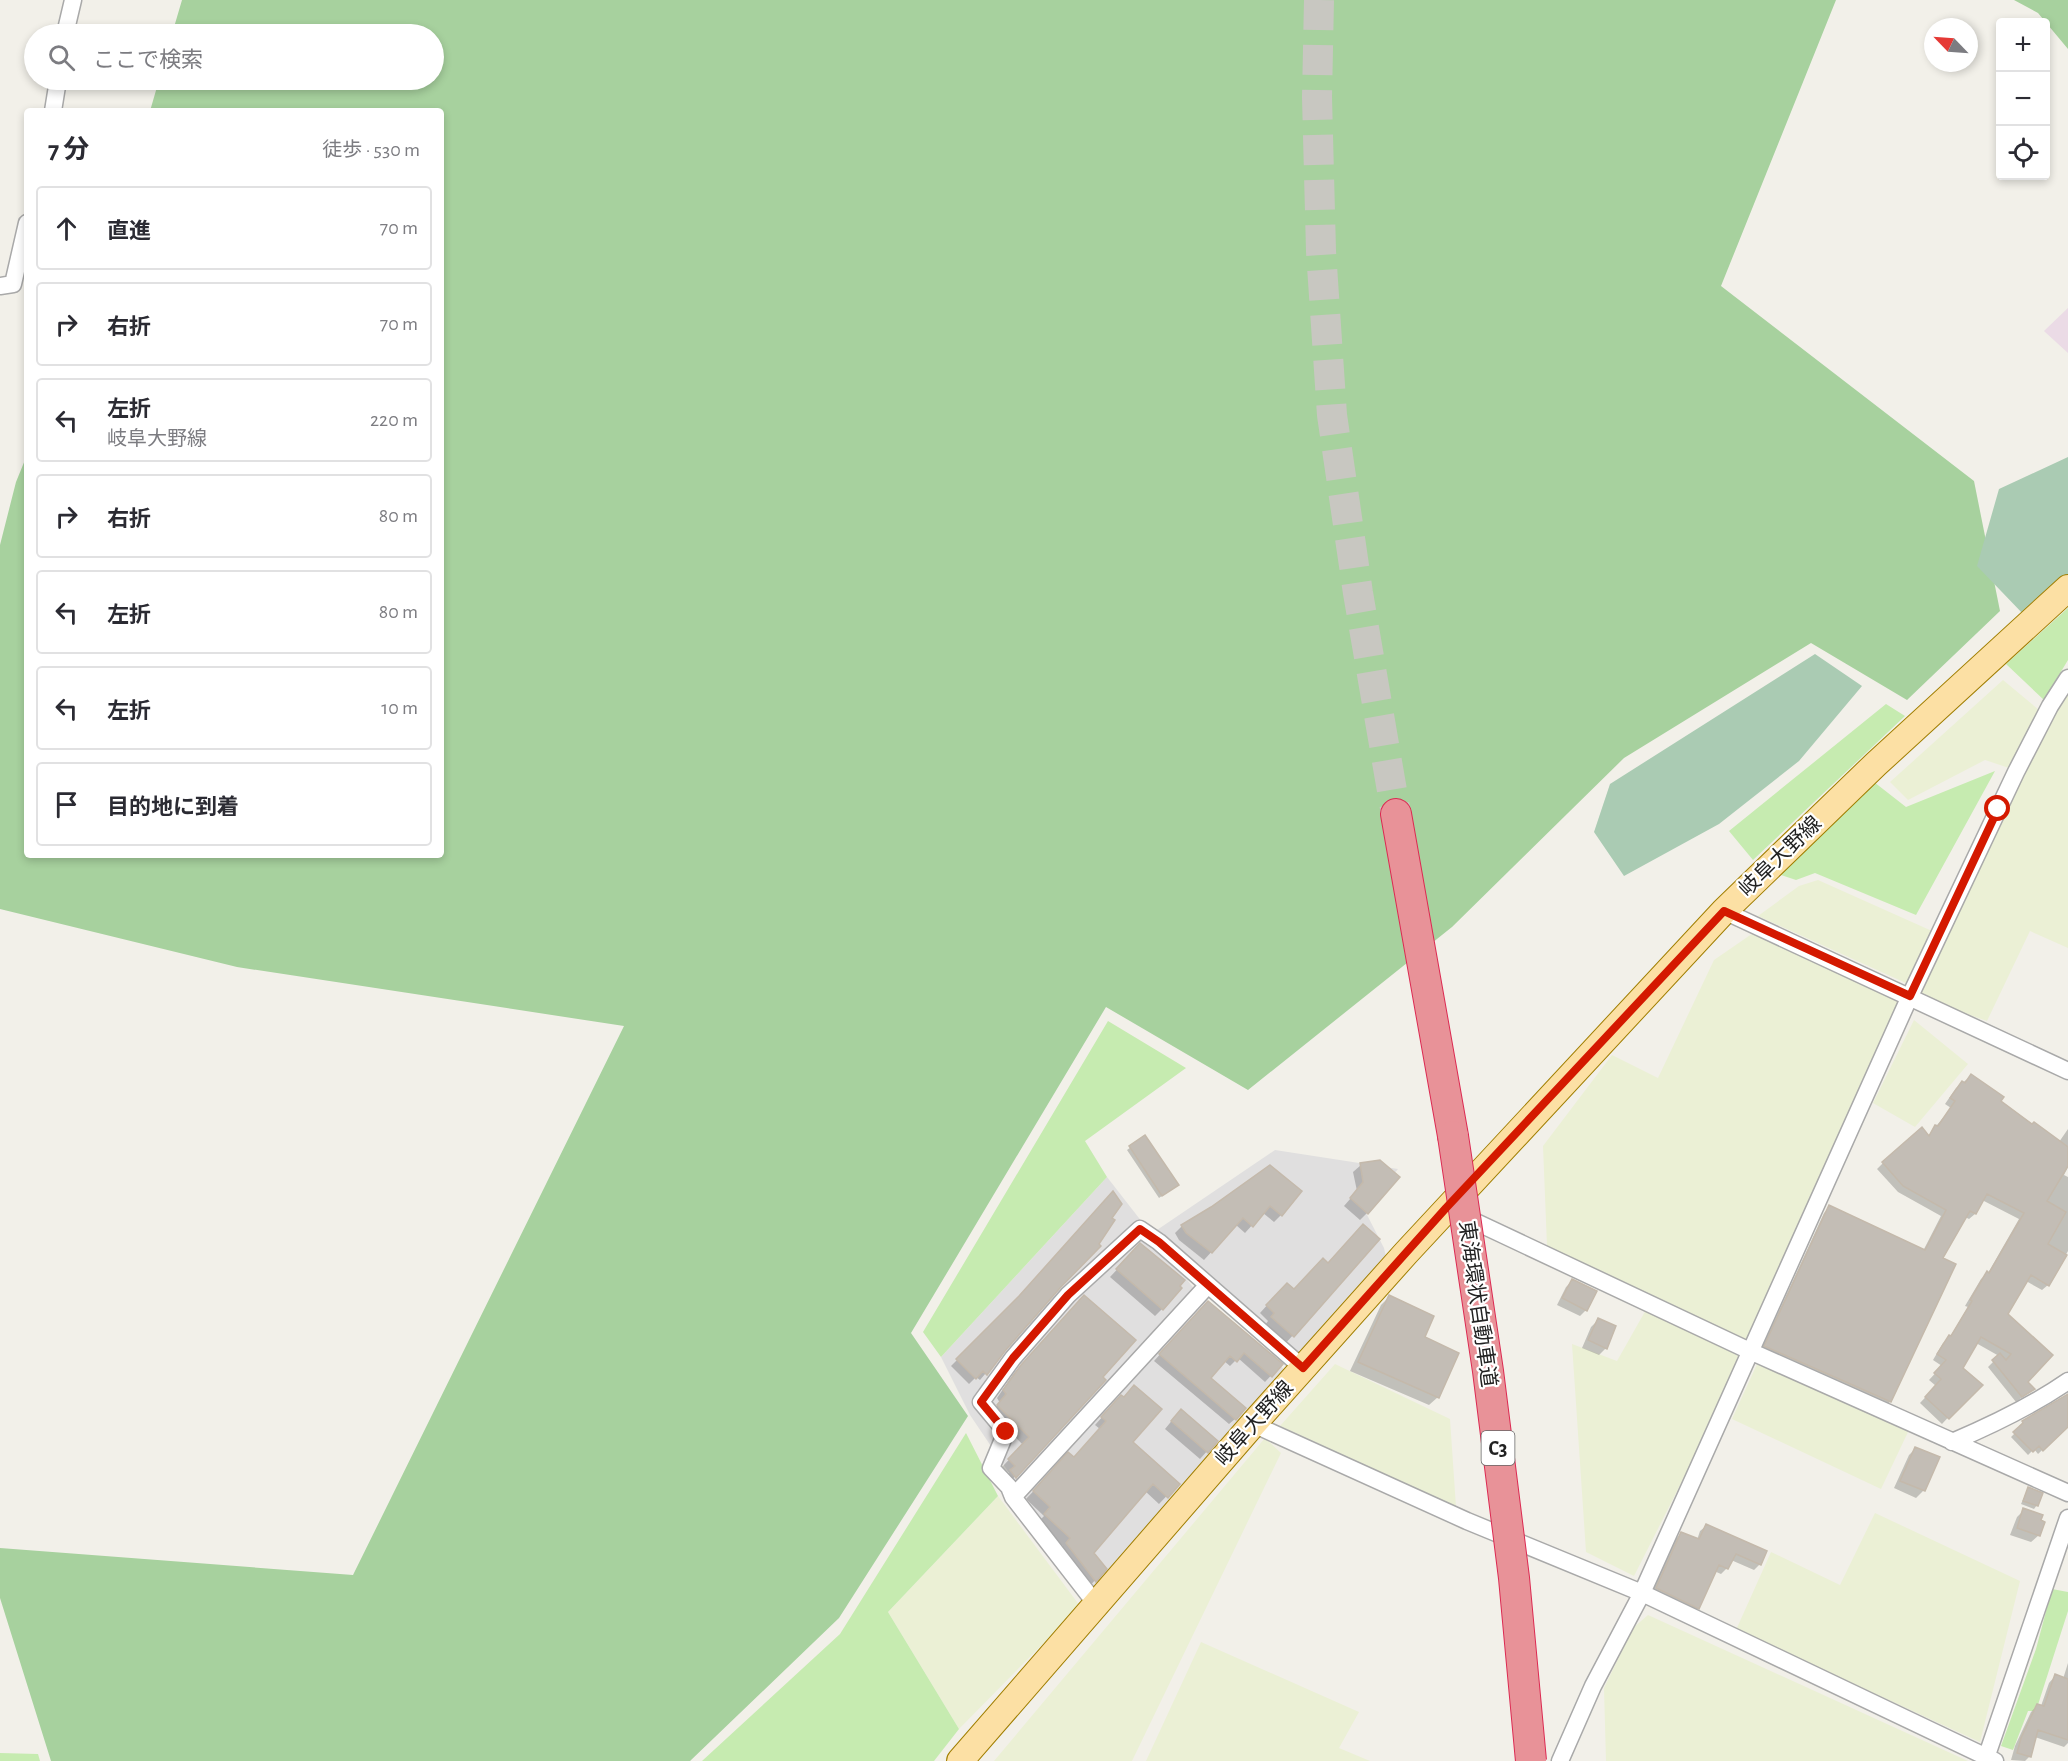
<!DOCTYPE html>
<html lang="ja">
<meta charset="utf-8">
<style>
body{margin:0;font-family:"Alegreya Sans","Noto Sans JP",sans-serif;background:#f7f7f7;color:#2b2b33}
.controls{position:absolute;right:18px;top:18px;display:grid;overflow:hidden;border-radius:6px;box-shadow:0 3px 9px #0003}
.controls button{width:54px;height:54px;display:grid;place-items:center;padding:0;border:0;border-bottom:2px solid #e1e1e2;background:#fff;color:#2b2b33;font:30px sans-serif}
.compass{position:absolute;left:1924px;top:18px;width:54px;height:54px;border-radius:50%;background:#fff;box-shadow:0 3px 9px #0003;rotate:295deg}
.stop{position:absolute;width:18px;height:18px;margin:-14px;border:4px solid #d41900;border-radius:50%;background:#fff}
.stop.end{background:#d41900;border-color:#fff;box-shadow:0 2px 6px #0008}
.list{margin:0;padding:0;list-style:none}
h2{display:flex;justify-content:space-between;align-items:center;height:78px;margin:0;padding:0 24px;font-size:26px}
h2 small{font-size:20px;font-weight:400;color:#7c7c81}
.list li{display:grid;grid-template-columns:39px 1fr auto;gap:18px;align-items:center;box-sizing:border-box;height:84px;margin:0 12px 12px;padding:0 12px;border:2px solid #e1e1e2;border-radius:6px}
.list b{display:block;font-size:22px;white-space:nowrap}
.list p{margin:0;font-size:20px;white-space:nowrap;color:#7c7c81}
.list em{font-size:20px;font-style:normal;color:#7c7c81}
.icon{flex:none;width:33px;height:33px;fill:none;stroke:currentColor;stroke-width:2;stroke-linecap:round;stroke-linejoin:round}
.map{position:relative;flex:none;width:2068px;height:1761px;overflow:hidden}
.search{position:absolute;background:#fff;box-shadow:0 3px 9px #0003;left:24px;top:24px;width:420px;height:66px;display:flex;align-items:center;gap:15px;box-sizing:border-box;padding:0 21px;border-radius:33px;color:#7c7c81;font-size:22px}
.panel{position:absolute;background:#fff;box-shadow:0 3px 9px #0003;left:24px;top:108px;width:420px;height:750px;border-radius:6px}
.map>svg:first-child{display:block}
.residential{fill:#e0dfdf}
.industrial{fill:#ebdbe6}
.farmland{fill:#ebf0d5}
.grass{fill:#c6ebb0}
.forest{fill:#a7d19e}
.cemetery{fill:#aacbb3}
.shadow{fill:#0003}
.building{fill:#c3bdb5;stroke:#c4b9ab;stroke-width:1.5}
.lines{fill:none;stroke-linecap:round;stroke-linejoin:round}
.motorway-tunnel{stroke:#c8c7c1;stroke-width:30;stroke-dasharray:30 15;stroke-linecap:butt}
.minor-casing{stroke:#a9a9a9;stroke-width:19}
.primary-casing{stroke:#a07e00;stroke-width:28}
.motorway-casing{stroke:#dc2a52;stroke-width:32}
.minor{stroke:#fff;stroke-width:16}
.primary{stroke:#fce0a4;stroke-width:26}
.motorway{stroke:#e89298;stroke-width:30}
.motorway-bridge-casing{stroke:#dc2a52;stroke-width:32;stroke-linecap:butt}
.motorway-bridge{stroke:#e89298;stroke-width:30}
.route{stroke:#d41900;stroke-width:8}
.labels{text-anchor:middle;stroke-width:4.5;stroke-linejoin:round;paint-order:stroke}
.shield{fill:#fff;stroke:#646464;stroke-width:1.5}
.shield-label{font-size:20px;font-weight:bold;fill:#222}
.street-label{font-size:21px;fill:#222;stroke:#fff}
</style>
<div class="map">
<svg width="2068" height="1761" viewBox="0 0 2068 1761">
<rect width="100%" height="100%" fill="#f2f0e9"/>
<path class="residential" d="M1275 1150 1398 1169 1364 1209 1384 1248 1386 1257 1310 1343 1296 1353 1154 1232Z
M1107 1177 1195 1290 1285 1370 1090 1593 970 1415 941 1357Z"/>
<path class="industrial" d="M2068 308V353L2044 331Z"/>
<path class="farmland" d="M2003 680 2039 710 2009 768 1985 760 1908 800 1890 782Z
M2068 688V948L2030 931 1987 1021 1915 996 2009 787Z
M1818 880 1932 931 1908 984 1758 916 1799 886Z
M1759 929 1902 999 1748 1344 1547 1246 1543 1146 1612 1055 1658 1078 1714 960Z
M1914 1020 1968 1064 1915 1127 1873 1103Z
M1647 1308 1747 1353 1634 1576 1586 1552 1572 1344 1617 1361Z
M1758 1362 1908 1432 1881 1489 1732 1419Z
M1335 1364 1450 1419 1456 1507 1280 1426Z
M1265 1438 1281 1453 1132 1761H994Z
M998 1496 1080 1606 959 1729 888 1612Z
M1875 1513 2020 1581 1980 1742 1736 1630 1771 1552 1840 1585Z
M1648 1615 1968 1761H1606L1604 1688 1633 1628Z
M1201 1642 1359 1712 1339 1748 1370 1761H1146Z"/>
<path class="grass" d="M2068 608V660L2044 700 2006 664Z
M1886 704 1905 716 1753 860 1729 831Z
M1995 771 1916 915 1815 873 1796 880 1778 874 1874 782 1906 807Z
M1108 1021 1186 1068 1085 1141 1107 1177 941 1357 923 1332Z
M966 1433 998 1496 888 1612 959 1729 934 1761H702L840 1634Z
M2052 1589 2068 1592V1611L2036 1711H2028L2013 1750 2001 1746 2036 1649Z
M0 1753 38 1754 40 1761H0Z"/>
<path class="forest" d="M182 0H1836L1721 286 1974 481 2000 611 1907 700 1811 643 1624 758 1452 927 1248 1090 1106 1007 911 1333 968 1416 839 1618 690 1761H51L0 1598V1548L353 1575 624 1026 237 967 0 909V545L16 482 27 455V855H441V111H150L159 80H434V34H172Z
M2014 0H2068V49L2038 13Z"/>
<path class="cemetery" d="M2068 457V575L2025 616 1977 566 1999 489Z
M1815 654 1862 686 1799 761 1719 824 1624 876 1594 832 1610 784Z"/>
<path class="shadow" d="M1971 1076 1999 1101 2059 1142 2068 1129V1167L2064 1175 2068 1177V1251L2048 1285 2042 1290 2026 1281 2006 1314 2026 1382 2033 1389 2016 1402 1988 1367 1999 1356 1976 1343 1962 1368 1956 1409 1942 1424 1920 1403 1936 1386 1929 1380 1942 1366 1933 1360 1943 1343 1950 1337 1968 1307 1965 1306 1981 1279 1988 1273 2019 1219 1982 1200 1975 1214 1969 1219 1965 1217 1941 1259 1954 1265 1890 1402 1884 1407 1760 1352 1824 1213 1830 1207 1923 1251 1941 1216 1898 1192 1877 1169 1883 1163 1928 1136 1951 1108 1945 1104 1956 1088Z
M1145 1137 1174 1187 1159 1198 1127 1150Z
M1380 1162 1367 1213 1360 1220 1344 1206 1357 1191 1353 1172 1361 1165Z
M1270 1167 1281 1215 1274 1222 1263 1213 1245 1233 1236 1225 1204 1260 1179 1240 1175 1233 1182 1226 1212 1208Z
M1378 1240 1285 1344 1265 1325 1268 1321 1260 1313 1269 1303 1294 1291 1327 1264Z
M1140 1245 1162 1309 1155 1316 1110 1277Z
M1572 1281 1586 1310 1580 1316 1557 1305 1566 1287Z
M1059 1287 980 1380 976 1377 969 1384 951 1366 1013 1304Z
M1389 1297 1423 1338 1438 1397 1429 1405 1350 1371 1381 1305Z
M1077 1304 1101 1377 1104 1380 1008 1484 1004 1478 1009 1473 1002 1467 1023 1445 991 1412 1000 1403 997 1398 1014 1373Z
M1202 1308 1281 1365 1265 1382 1238 1358 1230 1366 1224 1361 1209 1379 1235 1419 1229 1424 1154 1361Z
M1598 1320 1606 1348 1599 1355 1582 1348 1591 1327Z
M2068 1394V1425L2038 1454 2034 1449 2028 1455 2011 1437 2020 1428 2019 1426 2023 1422Z
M1114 1404 1131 1442 1178 1484 1159 1504 1145 1491 1092 1553 1105 1569 1088 1588 1059 1551 1063 1546 1037 1523 1044 1516 1026 1499 1061 1462 1074 1459 1100 1429 1095 1425Z
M1174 1418 1216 1441 1200 1459 1165 1429Z
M1916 1448 1938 1458 1923 1491 1916 1498 1894 1488 1909 1455Z
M2028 1489 2037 1505 2034 1509 2021 1504Z
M2024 1510 2039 1521V1535L2031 1542 2010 1535 2017 1517Z
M1706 1526 1760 1564 1754 1570 1731 1560 1727 1568 1721 1574 1714 1571 1698 1608 1692 1614 1651 1594 1676 1539 1681 1533 1697 1540 1700 1531Z
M2068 1663V1743L2064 1747 2035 1737 2030 1756 2025 1761 2011 1760 2015 1746 2031 1712 2038 1705 2041 1706 2049 1683 2055 1676 2063 1679Z"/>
<path class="building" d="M1971 1074 2004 1097 2001 1101 2032 1124 2034 1122 2068 1147V1166L2047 1201 2066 1212 2048 1244 2067 1255 2049 1286 2031 1275 2008 1314 2053 1355 2028 1382 2035 1389 2022 1397 1992 1360 2000 1353 2006 1360 2011 1354 1981 1337 1963 1368 1983 1385 1949 1419 1925 1397 1941 1379 1934 1373 1946 1360 1937 1354 1949 1335 1951 1336 1972 1301 1970 1300 1987 1271 1989 1273 2024 1213 1987 1194 1976 1214 1970 1211 1943 1258 1956 1264 1891 1402 1764 1346 1829 1205 1925 1250 1946 1210 1903 1186 1882 1162 1922 1127 1929 1136 1935 1125 1938 1126 1955 1101 1950 1098 1962 1081 1965 1083Z
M1145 1135 1179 1185 1162 1196 1129 1146Z
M1380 1160 1400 1177 1368 1214 1350 1198 1363 1182 1360 1163Z
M1270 1165 1302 1191 1282 1216 1270 1206 1253 1227 1243 1218 1212 1253 1186 1233 1181 1225 1211 1207Z
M1113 1191 1122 1204 1112 1218 1115 1220 1099 1244 1101 1246 1060 1288 1005 1351 987 1375 983 1371 976 1379 956 1359 1019 1296Z
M1363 1224 1380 1239 1294 1337 1271 1317 1274 1313 1266 1305 1287 1283 1294 1289 1323 1258 1328 1263Z
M1140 1243 1185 1280 1180 1286 1182 1288 1163 1310 1116 1269Z
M1572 1279 1597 1291 1587 1311 1562 1298Z
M1084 1295 1136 1340 1103 1377 1106 1380 1016 1478 1010 1470 1015 1466 1008 1459 1029 1437 997 1405 1006 1394 1003 1390 1021 1365Z
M1389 1295 1434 1316 1425 1337 1459 1353 1439 1398 1358 1362Z
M1208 1301 1283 1364 1272 1377 1244 1353 1237 1362 1230 1356 1211 1378 1246 1408 1236 1420 1159 1354Z
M1598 1318 1616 1326 1607 1349 1588 1340Z
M1134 1385 1162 1409 1133 1442 1180 1484 1168 1498 1153 1484 1129 1512 1094 1553 1107 1569 1096 1582 1066 1543 1070 1538 1044 1514 1050 1507 1033 1491 1068 1452 1074 1457 1106 1421 1101 1417 1121 1395 1124 1397Z
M2068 1394V1427L2043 1451 2039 1446 2033 1452 2013 1432 2023 1423 2022 1421Z
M1181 1409 1218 1441 1208 1453 1171 1421Z
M1915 1447 1940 1457 1925 1491 1900 1481Z
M2028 1487 2043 1493 2038 1506 2023 1501Z
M2023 1508 2043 1515 2041 1520 2045 1522 2040 1536 2017 1528Z
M1706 1524 1767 1551 1761 1565 1736 1554 1728 1569 1719 1565 1699 1609 1656 1588 1681 1532 1699 1539Z
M2055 1674 2068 1679V1740L2038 1730 2031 1757 2017 1753 2021 1738 2037 1704 2044 1706Z"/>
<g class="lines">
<path class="motorway-tunnel" d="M1319 0 1317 97 1321 251 1332 415 1358 593 1396 814"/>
<defs>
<path id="minor" d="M65 34 73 0
M53 111 58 80
M0 286 13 284 27 223
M1724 911 2068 1071
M1461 1215 1752 1352 2068 1493
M1253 1424 1467 1521 1642 1593 1995 1761
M1952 1442C1992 1425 2032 1406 2068 1381
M1013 1497 1208 1285
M1096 1604 1013 1497 1009 1487 991 1468 1006 1432 981 1402 1013 1358 1068 1295 1140 1229 1159 1242 1303 1368
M1560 1761 1593 1686 1642 1593 1910 996 2016 772 2050 706 2068 678
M1985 1761 2068 1518"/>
<path id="primary" d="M960 1761 1253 1424 1406 1253 1724 911 1876 764 2068 588"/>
<path id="motorway" d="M1396 814 1453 1136"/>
</defs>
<use href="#minor" class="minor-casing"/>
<use href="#primary" class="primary-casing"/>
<use href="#motorway" class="motorway-casing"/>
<use href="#minor" class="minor"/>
<use href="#primary" class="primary"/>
<use href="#motorway" class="motorway"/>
<defs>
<path id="motorway-bridge" d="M1453 1136 1488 1371 1514 1578 1531 1761"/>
</defs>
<use href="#motorway-bridge" class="motorway-bridge-casing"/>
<use href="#motorway-bridge" class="motorway-bridge"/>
</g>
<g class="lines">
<path class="route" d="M1006 1432 981 1402 1013 1358 1068 1295 1140 1229 1159 1242 1303 1368 1446 1208 1724 911 1910 996 1998 809"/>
</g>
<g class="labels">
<rect class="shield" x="1481.5" y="1431" width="33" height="34" rx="4.5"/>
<g class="shield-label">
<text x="1498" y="1455">C3</text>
</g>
<g class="street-label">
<text transform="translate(1780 856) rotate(-44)" y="7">岐阜大野線</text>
<text transform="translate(1478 1304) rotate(82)" y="7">東海環状自動車道</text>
<text transform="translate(1254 1423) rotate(-48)" y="7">岐阜大野線</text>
</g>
</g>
</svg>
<div class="controls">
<button>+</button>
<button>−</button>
<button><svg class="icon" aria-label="locate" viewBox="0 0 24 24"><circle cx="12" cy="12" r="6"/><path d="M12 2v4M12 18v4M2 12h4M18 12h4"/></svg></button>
</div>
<svg class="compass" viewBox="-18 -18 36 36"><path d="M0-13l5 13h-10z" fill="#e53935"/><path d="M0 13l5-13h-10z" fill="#7c7c81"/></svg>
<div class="stop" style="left:1998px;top:809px"></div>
<div class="stop end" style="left:1006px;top:1432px"></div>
<div class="search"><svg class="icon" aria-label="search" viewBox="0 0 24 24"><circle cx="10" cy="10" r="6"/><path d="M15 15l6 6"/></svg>ここで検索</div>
<section class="panel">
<h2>7 分<small>徒歩 · 530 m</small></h2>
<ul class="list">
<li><svg class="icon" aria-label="ahead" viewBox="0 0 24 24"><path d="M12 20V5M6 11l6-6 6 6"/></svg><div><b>直進</b></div><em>70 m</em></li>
<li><svg class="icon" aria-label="right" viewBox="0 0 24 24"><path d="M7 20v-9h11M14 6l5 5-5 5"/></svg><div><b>右折</b></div><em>70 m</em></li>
<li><svg class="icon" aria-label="left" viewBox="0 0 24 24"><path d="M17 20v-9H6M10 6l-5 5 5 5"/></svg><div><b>左折</b><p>岐阜大野線</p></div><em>220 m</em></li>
<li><svg class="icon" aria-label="right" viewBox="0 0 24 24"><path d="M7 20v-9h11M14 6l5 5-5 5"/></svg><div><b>右折</b></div><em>80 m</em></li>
<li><svg class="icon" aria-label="left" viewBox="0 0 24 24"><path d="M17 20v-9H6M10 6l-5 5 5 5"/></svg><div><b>左折</b></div><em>80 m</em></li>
<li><svg class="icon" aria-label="left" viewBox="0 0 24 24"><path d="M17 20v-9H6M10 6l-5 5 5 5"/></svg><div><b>左折</b></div><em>10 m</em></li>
<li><svg class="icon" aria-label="arrive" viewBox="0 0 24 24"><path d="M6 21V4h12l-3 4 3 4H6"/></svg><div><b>目的地に到着</b></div></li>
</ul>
</section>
</div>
